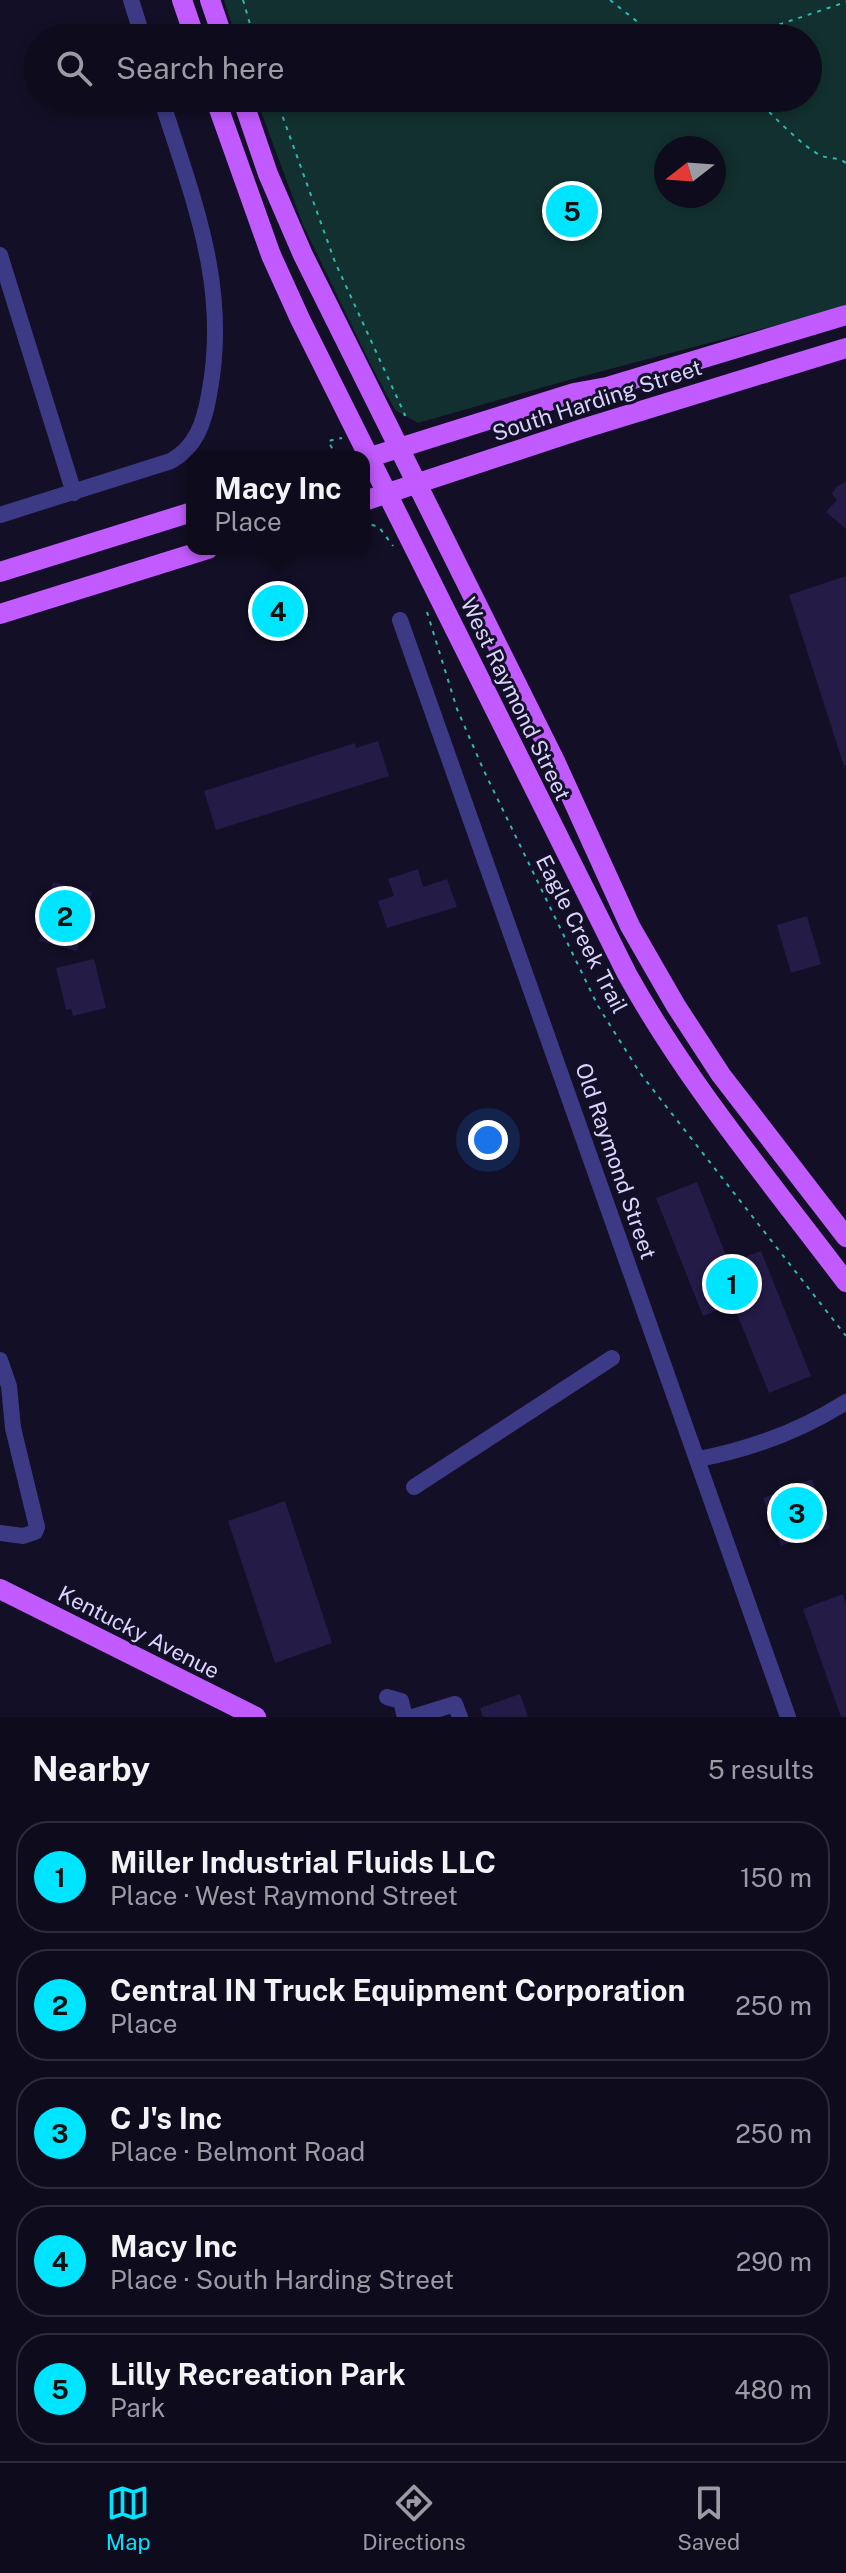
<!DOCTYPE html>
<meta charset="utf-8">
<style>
body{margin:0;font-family:"Public Sans",sans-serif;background:#171425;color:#f1f3f6}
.compass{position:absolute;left:654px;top:136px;width:72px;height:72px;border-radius:50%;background:#0e0b1c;box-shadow:0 4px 12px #0003;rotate:253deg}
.you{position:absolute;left:488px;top:1140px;width:28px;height:28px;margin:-20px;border:6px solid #fff;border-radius:50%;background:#1a73e8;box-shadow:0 0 0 12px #1a73e833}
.badge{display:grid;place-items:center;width:52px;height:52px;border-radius:50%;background:#00e5ff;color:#111;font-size:26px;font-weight:700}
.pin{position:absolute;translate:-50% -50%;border:4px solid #fff;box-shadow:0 2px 8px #0006}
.popup{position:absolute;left:186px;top:451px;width:184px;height:104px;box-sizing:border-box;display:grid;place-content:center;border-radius:16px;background:#0e0b1c;filter:drop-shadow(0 2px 6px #0005);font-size:26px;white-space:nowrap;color:#9b9ba3}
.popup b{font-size:30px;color:#f1f3f6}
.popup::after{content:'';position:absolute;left:50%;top:100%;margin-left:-16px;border:16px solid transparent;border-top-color:#0e0b1c}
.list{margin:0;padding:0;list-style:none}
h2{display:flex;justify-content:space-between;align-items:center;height:104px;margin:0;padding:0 32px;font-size:34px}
h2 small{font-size:26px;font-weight:400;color:#9b9ba3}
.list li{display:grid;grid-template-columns:52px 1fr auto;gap:24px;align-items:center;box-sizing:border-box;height:112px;margin:0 16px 16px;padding:0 16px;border:2px solid #2e2b3b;border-radius:32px}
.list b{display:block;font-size:30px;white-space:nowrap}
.list p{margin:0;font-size:26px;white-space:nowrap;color:#9b9ba3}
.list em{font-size:26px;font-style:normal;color:#9b9ba3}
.icon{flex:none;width:44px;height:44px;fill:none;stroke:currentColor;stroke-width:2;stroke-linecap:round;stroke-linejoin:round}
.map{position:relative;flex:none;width:846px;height:1717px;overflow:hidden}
.search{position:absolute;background:#0e0b1c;box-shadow:0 4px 12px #0003;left:24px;right:24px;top:24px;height:88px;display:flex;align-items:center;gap:20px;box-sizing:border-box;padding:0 28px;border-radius:44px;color:#9b9ba3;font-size:30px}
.sheet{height:744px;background:#0e0b1c}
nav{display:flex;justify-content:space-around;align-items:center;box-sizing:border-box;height:112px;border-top:2px solid #2e2b3b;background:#0e0b1c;font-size:22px;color:#9b9ba3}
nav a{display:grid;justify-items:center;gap:4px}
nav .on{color:#00e5ff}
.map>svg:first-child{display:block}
.green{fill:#12302f;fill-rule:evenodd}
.building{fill:#241b47}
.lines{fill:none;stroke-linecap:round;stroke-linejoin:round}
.path{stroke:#2fb8b0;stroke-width:2;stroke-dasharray:4 6;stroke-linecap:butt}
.minor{stroke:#3d3a85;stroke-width:16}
.major{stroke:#c25bff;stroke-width:20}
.labels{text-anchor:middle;stroke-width:6;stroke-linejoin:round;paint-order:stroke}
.street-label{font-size:22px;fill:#d9d4ff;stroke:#130f26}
</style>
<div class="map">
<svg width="846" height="1717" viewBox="0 0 846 1717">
<rect width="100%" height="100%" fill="#130f26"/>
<path class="green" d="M224 0H846V307L576 378 418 423 395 410 370 363 303 225 256 98H808V38H236ZM666 148H714V196H666Z"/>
<path class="building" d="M846 481V529L826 512 837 500 832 494 836 487Z
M846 576V765L844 766 789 595Z
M283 589 294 625 272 632 261 596Z
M378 741 389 776 216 830 204 791 355 743 356 748Z
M418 869 423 887 447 879 457 907 387 928 378 901 394 896 388 879Z
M53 882 92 892 77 951 39 941Z
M807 916 821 964 791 973 777 925Z
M94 959 106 1008 73 1016 71 1009 66 1010 56 968Z
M697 1182 729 1263 761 1251 811 1376 769 1393 733 1304 703 1316 656 1198Z
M812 1479 830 1528 781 1546 763 1498Z
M285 1501 332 1643 275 1663 228 1521Z
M843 1594 846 1604V1717H841L803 1609Z
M520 1694 528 1717H483L480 1708Z"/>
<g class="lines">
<path class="path" d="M243 0 254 38
M610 0 658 38
M753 38 763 30 846 2
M276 98 335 262 405 415 400 416
M755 98C772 114 802 147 822 156 830 159 838 157 846 163
M337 457 328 441 342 438
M367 517 369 524 379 527 393 546
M427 612 457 709 484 771 598 1006 640 1073 846 1336"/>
<path class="minor" d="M131 0 143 38
M0 255 74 493
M0 515 171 461C196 447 204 423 209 395 230 286 193 200 161 98
M400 620 788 1717
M0 1360 9 1386 13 1428 37 1527 35 1532 23 1536 0 1533
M699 1459C752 1449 800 1431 846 1402
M414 1487 612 1358
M387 1697 401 1701 405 1717
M413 1717 455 1704 460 1717"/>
<path class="major" d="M182 0 195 38
M210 0 223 38
M215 98 271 255 300 319 627 974C688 1084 770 1181 846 1282
M242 98 268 174 303 255 555 761 630 926 676 1006 721 1075 846 1237
M364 459 574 393 607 387 846 315
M364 501 582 429 846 348
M0 572 192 512
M0 614 208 549
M0 1589 256 1717"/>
</g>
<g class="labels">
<g class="street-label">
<text transform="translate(597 400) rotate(-18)" y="8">South Harding Street</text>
<text transform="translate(516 699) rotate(64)" y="8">West Raymond Street</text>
<text transform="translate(582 934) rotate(63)" y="8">Eagle Creek Trail</text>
<text transform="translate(616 1161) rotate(71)" y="8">Old Raymond Street</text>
<text transform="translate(139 1632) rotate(27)" y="8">Kentucky Avenue</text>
</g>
</g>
</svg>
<svg class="compass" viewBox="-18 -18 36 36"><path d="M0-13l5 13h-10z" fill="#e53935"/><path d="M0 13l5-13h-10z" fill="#9b9ba3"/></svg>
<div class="you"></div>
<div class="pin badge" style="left:732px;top:1284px">1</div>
<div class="pin badge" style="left:65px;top:916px">2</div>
<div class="pin badge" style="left:797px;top:1513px">3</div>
<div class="pin badge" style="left:278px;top:611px">4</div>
<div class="popup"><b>Macy Inc</b>Place</div>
<div class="pin badge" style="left:572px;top:211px">5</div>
<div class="search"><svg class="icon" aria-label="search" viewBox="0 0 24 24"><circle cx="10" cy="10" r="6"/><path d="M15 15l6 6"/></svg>Search here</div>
</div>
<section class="sheet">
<h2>Nearby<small>5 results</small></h2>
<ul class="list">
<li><span class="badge">1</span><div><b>Miller Industrial Fluids LLC</b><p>Place · West Raymond Street</p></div><em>150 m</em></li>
<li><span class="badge">2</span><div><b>Central IN Truck Equipment Corporation</b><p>Place</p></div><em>250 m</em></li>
<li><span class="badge">3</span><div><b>C J's Inc</b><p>Place · Belmont Road</p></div><em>250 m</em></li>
<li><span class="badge">4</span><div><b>Macy Inc</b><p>Place · South Harding Street</p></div><em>290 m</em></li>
<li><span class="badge">5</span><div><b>Lilly Recreation Park</b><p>Park</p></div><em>480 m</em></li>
</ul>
</section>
<nav>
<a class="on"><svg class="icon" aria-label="map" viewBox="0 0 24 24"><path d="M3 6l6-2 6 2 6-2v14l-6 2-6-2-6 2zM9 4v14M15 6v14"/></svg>Map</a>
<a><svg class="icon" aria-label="directions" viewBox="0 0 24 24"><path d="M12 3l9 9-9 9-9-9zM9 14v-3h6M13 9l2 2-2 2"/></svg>Directions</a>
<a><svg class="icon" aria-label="saved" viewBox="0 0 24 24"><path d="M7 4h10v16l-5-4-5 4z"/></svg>Saved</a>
</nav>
